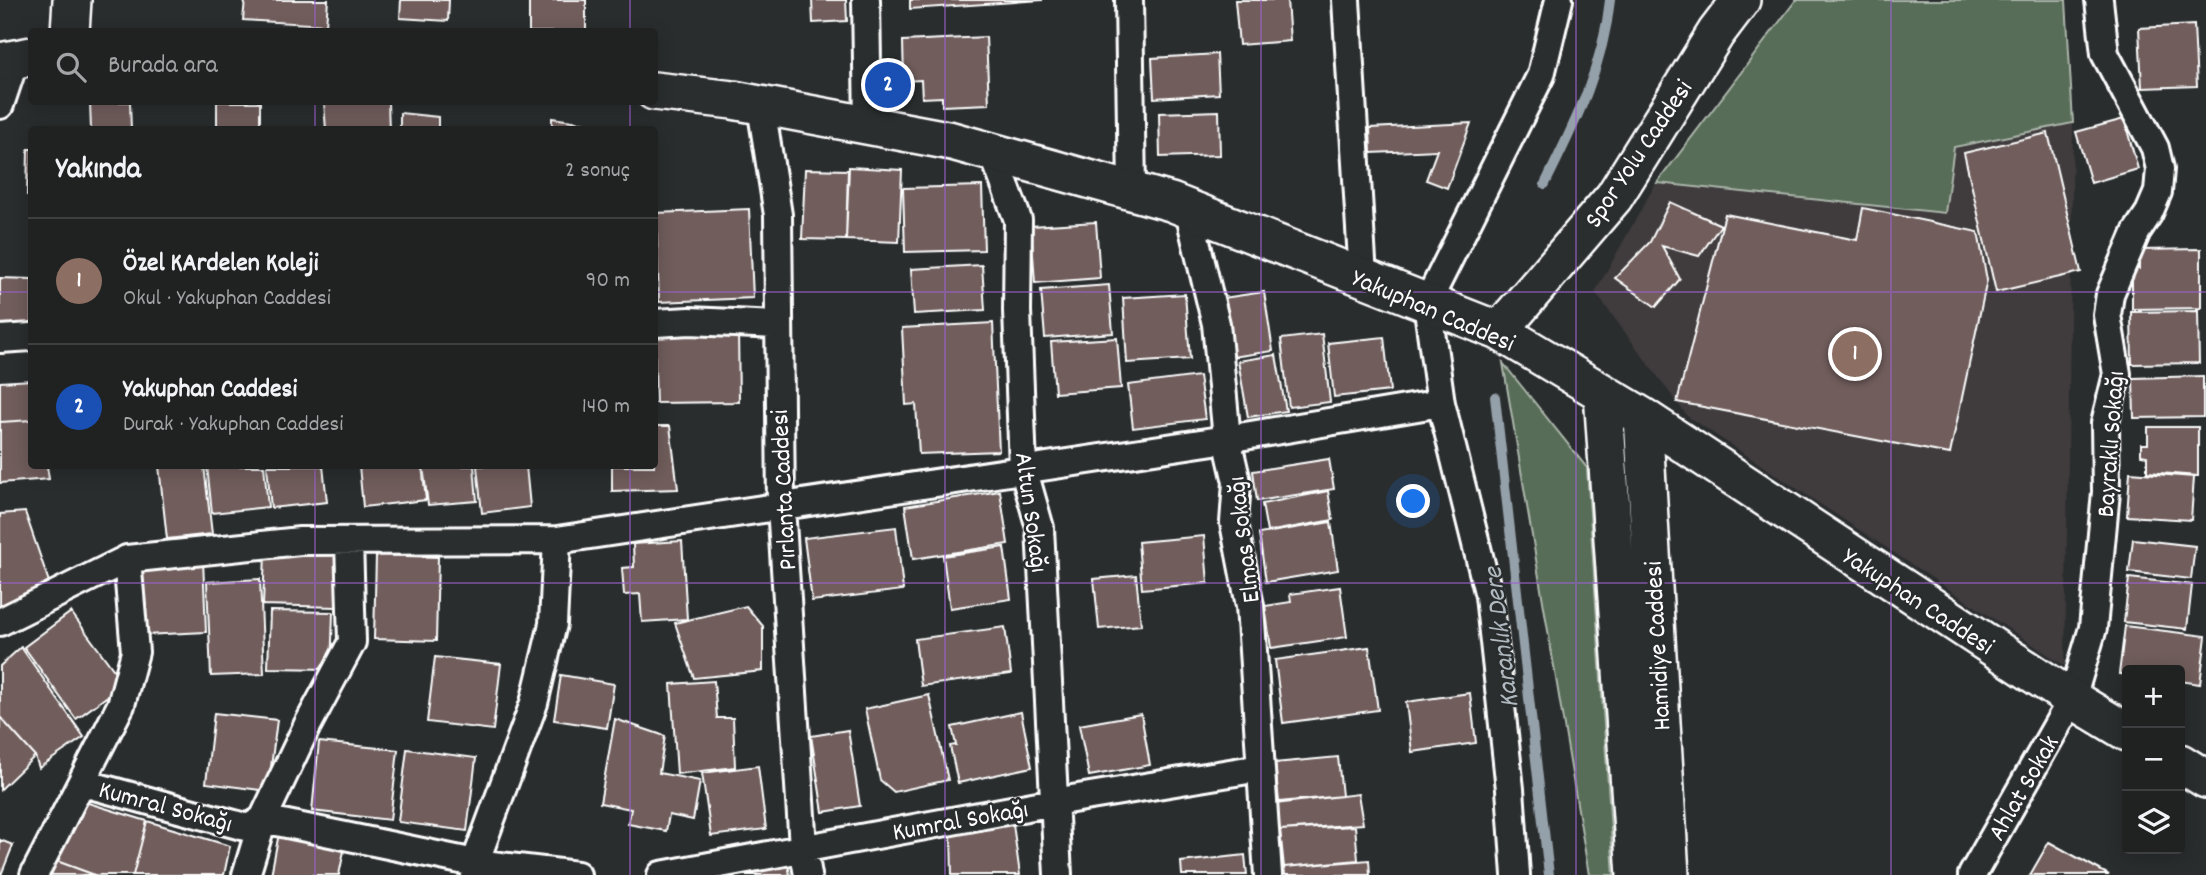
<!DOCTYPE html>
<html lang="tr">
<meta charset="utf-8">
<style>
body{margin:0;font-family:Dekko,sans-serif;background:#2d2f2f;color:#f1f3f6}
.controls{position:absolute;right:21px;bottom:21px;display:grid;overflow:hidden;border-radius:7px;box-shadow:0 4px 18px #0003}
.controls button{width:63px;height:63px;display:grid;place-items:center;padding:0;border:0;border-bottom:2px solid #3d3f40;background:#202222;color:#f1f3f6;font:35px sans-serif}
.you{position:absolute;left:1414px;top:502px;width:24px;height:24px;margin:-18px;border:5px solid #fff;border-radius:50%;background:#1a73e8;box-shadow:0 0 0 10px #1a73e833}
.badge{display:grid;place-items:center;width:46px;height:46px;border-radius:50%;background:#b45309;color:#fff;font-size:23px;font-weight:700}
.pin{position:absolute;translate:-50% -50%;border:4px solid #fff;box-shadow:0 2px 7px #0006}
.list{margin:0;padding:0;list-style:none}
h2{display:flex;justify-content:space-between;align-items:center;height:91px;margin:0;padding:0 28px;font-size:30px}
h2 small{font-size:23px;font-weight:400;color:#a2a4a5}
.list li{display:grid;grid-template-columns:46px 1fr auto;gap:21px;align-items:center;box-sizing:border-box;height:126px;padding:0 28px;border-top:2px solid #3d3f40}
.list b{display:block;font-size:26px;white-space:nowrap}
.list p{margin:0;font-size:23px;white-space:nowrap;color:#a2a4a5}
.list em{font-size:23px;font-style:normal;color:#a2a4a5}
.icon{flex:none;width:38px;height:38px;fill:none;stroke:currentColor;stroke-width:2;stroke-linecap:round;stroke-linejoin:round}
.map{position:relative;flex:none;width:2206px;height:875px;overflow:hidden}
.search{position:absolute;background:#202222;box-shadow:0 4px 18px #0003;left:28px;top:28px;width:630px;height:77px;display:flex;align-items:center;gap:18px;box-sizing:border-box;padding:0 24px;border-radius:7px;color:#a2a4a5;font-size:26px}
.panel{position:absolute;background:#202222;box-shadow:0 4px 18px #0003;left:28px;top:126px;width:630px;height:343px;border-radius:7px}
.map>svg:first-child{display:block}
.built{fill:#3f3b3c}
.green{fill:#586d58;stroke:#acb6ac;stroke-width:2}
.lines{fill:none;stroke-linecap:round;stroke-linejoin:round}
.stream{stroke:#95a1aa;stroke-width:10}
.building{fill:#705d5c;stroke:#fff;stroke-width:2}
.street-casing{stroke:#fff;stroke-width:32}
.secondary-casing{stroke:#fff;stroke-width:42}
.street{stroke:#2a2d2e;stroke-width:26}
.secondary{stroke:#2a2d2e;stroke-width:37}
.grid{fill:none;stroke:#9c61cf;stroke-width:2;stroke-opacity:0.55}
.labels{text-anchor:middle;stroke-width:5;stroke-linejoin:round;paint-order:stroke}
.street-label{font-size:26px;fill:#fff;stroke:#2a2d2e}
.water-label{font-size:28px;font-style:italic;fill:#b0b9c0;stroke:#2a2d2e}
</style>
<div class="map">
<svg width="2206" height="875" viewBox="0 0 2206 875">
<rect width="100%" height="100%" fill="#2a2d2e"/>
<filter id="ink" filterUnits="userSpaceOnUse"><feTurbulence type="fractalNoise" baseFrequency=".0143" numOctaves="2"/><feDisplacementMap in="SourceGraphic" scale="14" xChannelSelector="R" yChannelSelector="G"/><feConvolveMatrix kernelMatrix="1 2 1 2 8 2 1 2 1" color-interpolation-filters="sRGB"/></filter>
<g filter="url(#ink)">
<path class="built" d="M2073 123 2065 666 1687 416 1595 292 1656 183 1944 213 1953 147Z"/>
<path class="green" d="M1796 0H2066L2073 123 1954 147 1945 213 1657 183Z
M1503 363 1587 468 1614 875H1589Z"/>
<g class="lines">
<path class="stream" d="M1545 184C1575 123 1603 68 1610 0
M1495 397 1549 875"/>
</g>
<path class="building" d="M245 0H328L326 25 243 20Z
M401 0H449L448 21 400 18Z
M529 0H586V32H529Z
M812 0H846L847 21 813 23Z
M910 0H1043L910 9Z
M1235 0H1287L1290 41 1239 45Z
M2194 25 2197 86 2142 88 2139 28Z
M986 37 989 104 942 106V97L922 98 921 80 904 81 903 41Z
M1217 54 1219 94 1154 98 1152 58Z
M90 102H130L131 130H91Z
M217 102H260V130H217Z
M324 102H388L389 130H326Z
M1219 111 1220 155 1160 157 1159 113Z
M400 113 438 117V130H400Z
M552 118 628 129V130H552Z
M2124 119 2138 169 2091 183 2076 132Z
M1471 123 1447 188 1426 180 1437 150 1371 153 1370 128Z
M2048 133 2081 272 1996 292 1964 153Z
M28 149H32V195H27Z
M849 167 902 170 899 242 846 240Z
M805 169 848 170 846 240 802 239Z
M982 186 984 250 905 252 903 188Z
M1670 202 1721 225 1699 256 1662 246 1680 279 1656 307 1615 278 1650 242Z
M1863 208 1978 232 1987 280 1950 454 1677 402 1725 214 1857 240Z
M749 209 753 298 659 302 656 213Z
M1096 222 1100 278 1035 283 1031 226Z
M2201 249V308L2132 309V269H2139V250Z
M982 265 985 310 914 314 911 269Z
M0 278 32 279V326L0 328Z
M1109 285 1113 333 1045 338 1041 290Z
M1264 292 1273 351 1232 357 1223 298Z
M1185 294 1190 359 1127 363 1123 298Z
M2198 311 2199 363 2132 364 2131 312Z
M993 323 999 451 919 454 916 404 906 405 902 328Z
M738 330 739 402 656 403 654 332Z
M1322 334 1330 402 1289 407 1281 339Z
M1384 337 1390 391 1334 397 1328 343Z
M1117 338 1121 388 1055 393 1051 342Z
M1276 355 1286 411 1248 417 1238 361Z
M1199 376 1205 419 1133 428 1128 385Z
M2203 376V417L2134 418 2133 378Z
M32 380V420L0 422V382Z
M32 420V466H47L49 479 0 483V422Z
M654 426H670L678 489 612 491V466H654Z
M2148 427H2198V476L2147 472V456L2141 455V444H2148Z
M1329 459 1334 489 1257 501 1253 471Z
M159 466H204L212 534 167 539Z
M207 466H264L268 507 212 513Z
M267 466H323L327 502 271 508Z
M359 466H422L426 500 363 507Z
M423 466H474L477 501 428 505Z
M477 466H526L530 507 482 513Z
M2130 472 2194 477 2191 520 2127 516Z
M1000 491 1008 544 913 559 905 506Z
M1328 491 1333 520 1267 532 1262 504Z
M25 512 49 582 0 606V514Z
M1331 522 1338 570 1266 582 1259 534Z
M896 527 903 590 812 601 804 538Z
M1204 536 1208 583 1142 589 1138 542Z
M2133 539 2195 546 2191 579 2129 572Z
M682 541 687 619 642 622 640 594 624 595 622 568 634 567 633 544Z
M1004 547 1011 599 950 608 943 556Z
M265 553 339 555 337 607 263 605Z
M376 555 438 557 436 641 374 639Z
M203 560 206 632 144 635 141 563Z
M1136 575 1141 625 1099 629 1094 579Z
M2129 578 2192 585 2187 629 2124 622Z
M260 579 264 674 211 676 207 582Z
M1340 587 1347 637 1271 648 1265 606 1291 602 1290 594Z
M746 606 763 626V671L694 678 675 623Z
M270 611 333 612 331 669 268 668Z
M71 612 124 684 76 719 24 647Z
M2125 626 2206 636 2200 684 2180 681V670H2127V675L2119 674Z
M1005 627 1011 674 921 686 915 639Z
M21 647 84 737 39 768 35 756 0 717V666Z
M1369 647 1378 710 1283 723 1275 660Z
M435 657 501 664 493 730 427 722Z
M561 675 614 684 607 728 554 720Z
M714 681 717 718H733L735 767 677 774 671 684Z
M1470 693 1476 743 1412 752 1406 702Z
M929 695 948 780 894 792 880 780 865 709Z
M1021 712 1032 767 958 783 950 746 956 745 952 727Z
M214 713 277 720 268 791 206 783Z
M1141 714 1150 765 1089 776 1079 725Z
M0 717 35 756 0 790Z
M615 719 665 736 659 773 700 781 693 820 669 815 666 831 628 824 631 809 600 803Z
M848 730 860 806 823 812 811 736Z
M319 742 398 750 390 820 312 811Z
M407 749 476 758 467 831 398 822Z
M1338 757 1342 796 1279 802 1275 763Z
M758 766 766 829 711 836 702 773Z
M1358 794 1363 824 1280 830 1275 804Z
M85 802 147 821 133 875H95L43 856Z
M147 821 230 846 224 875H133Z
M1013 824 1020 875H952L951 833Z
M1355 826 1358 860 1284 867 1280 830Z
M280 828 346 841 339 875H271Z
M0 840 13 845 1 875H0Z
M2049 842 2109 875H2030Z
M1245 855 1247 875H1182L1181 862Z
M43 856 95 875H39Z
M1369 860 1370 875H1285L1284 867Z
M788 864 790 875H723Z"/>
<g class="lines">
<defs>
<path id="street" d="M866 0 868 126
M1129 0 1132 191
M1346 0 1363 277
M0 105 16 57
M761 106 778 215 781 506 803 847 808 875
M993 153 1018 220 1017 311 1023 468 1040 528 1058 875
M1188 208 1216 324 1227 439 1237 482 1234 523 1250 606 1268 875
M654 323 690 321 777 325
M0 339 32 337
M0 622 127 559 300 541 557 540 1227 439 1441 403
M83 783 249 828 263 819 475 863 577 875
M34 875 121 705 135 652 127 559
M246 875 263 819 307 726 352 642 349 541
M475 875V863L534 703 553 624 557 540
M661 875 1054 802 1260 768
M1516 875 1510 789 1489 596 1441 403 1427 303 1541 75 1559 0
M1972 875 2072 699 2093 628 2106 492 2105 423 2117 374 2107 315 2110 294 2137 231 2149 213 2158 192 2160 169 2155 148 2105 54 2099 0"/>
<path id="secondary" d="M70 32 72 0
M0 62 32 56
M654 91 733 100 952 141 1171 202 1499 331 1643 417 2072 699 2127 732
M1499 331 1614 197 1716 33 1741 0
M1603 393 1636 875
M1643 417 1670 875
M2180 763 2206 779"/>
</defs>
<use href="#street" class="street-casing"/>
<use href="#secondary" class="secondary-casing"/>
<use href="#street" class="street"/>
<use href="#secondary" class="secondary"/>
</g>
</g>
<path class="grid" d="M315 0V32M630 0V32M945 0V875M1261 0V875M1576 0V875M1891 0V875M315 102V130M630 102V130M0 292H32M654 292H2206M315 466V875M630 466V875M0 583H2206"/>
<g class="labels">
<g class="street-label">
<text transform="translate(1637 153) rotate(-56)" y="9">Spor Yolu Caddesi</text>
<text transform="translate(1434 309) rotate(23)" y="9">Yakuphan Caddesi</text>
<text transform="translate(2109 444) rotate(-86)" y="9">Bayraklı Sokağı</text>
<text transform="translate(782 490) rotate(-93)" y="9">Pırlanta Caddesi</text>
<text transform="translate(1033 512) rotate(82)" y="9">Altun Sokağı</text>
<text transform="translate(1242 540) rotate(-97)" y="9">Elmas Sokağı</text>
<text transform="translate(1919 600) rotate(33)" y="9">Yakuphan Caddesi</text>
<text transform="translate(1656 646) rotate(-93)" y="9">Hamidiye Caddesi</text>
<text transform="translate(2022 787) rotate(-60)" y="9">Ahlat Sokak</text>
<text transform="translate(166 805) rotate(15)" y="9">Kumral Sokağı</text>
<text transform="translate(960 819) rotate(-10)" y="9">Kumral Sokağı</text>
</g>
<g class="water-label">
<text transform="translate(1499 638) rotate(-97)" y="10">Karanlık Dere</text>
</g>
</g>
</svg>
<div class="controls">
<button>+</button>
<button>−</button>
<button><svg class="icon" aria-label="layers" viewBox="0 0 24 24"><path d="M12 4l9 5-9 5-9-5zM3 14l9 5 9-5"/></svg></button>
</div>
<div class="you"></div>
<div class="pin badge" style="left:1855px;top:354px;background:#8d6e63">1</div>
<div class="pin badge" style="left:888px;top:85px;background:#1a4fb4">2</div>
<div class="search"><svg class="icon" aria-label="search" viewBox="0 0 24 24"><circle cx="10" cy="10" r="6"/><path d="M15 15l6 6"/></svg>Burada ara</div>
<section class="panel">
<h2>Yakında<small>2 sonuç</small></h2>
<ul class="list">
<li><span class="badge" style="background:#8d6e63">1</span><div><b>Özel KArdelen Koleji</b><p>Okul · Yakuphan Caddesi</p></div><em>90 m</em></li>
<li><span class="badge" style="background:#1a4fb4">2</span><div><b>Yakuphan Caddesi</b><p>Durak · Yakuphan Caddesi</p></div><em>140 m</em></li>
</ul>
</section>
</div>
